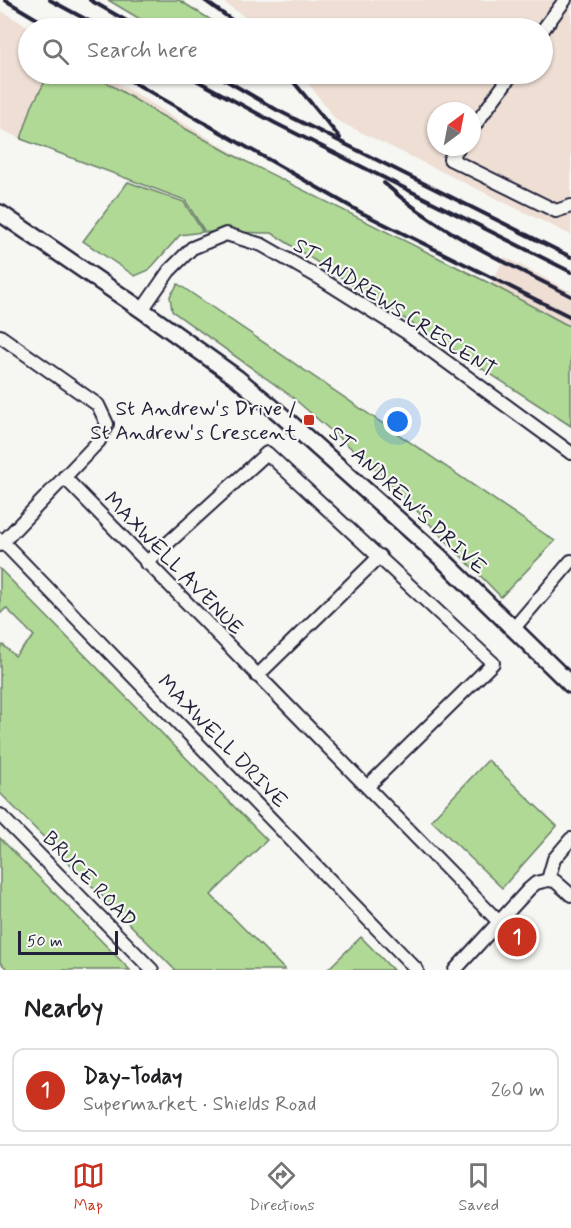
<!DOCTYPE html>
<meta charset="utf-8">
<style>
body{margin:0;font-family:Mynerve,sans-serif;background:#f6f6f6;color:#202124}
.compass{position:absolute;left:427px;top:102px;width:54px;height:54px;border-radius:50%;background:#fff;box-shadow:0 2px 4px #0004;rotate:32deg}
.scale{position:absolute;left:18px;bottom:15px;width:100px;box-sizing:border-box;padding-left:6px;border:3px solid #22223b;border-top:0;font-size:16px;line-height:21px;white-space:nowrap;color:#22223b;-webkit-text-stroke:4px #f6f6f2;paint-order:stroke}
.you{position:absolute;left:398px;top:422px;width:21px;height:21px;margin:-15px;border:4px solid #fff;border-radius:50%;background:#1a73e8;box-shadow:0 0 0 9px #1a73e833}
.badge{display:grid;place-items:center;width:39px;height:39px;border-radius:50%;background:#c8321e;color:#fff;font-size:20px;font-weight:700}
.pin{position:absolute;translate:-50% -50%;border:3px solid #fff;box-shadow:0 2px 6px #0006}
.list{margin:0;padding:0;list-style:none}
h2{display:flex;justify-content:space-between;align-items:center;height:78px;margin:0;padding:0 24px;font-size:26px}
h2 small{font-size:20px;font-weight:400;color:#757577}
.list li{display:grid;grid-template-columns:39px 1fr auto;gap:18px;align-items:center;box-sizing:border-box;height:84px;margin:0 12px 12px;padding:0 12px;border:2px solid #e0e0e0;border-radius:12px}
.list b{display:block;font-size:22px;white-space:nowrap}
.list p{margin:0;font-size:20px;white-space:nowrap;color:#757577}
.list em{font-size:20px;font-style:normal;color:#757577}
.icon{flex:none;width:33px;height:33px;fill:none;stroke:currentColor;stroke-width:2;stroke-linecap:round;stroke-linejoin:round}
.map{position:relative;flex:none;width:571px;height:970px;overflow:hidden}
.search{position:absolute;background:#fff;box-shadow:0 2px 4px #0004;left:18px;right:18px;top:18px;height:66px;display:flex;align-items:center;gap:15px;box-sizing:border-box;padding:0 21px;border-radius:33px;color:#757577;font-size:22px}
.sheet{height:174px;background:#fff}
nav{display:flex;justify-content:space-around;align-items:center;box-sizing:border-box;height:84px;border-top:2px solid #e0e0e0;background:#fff;font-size:16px;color:#757577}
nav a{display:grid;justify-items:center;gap:3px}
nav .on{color:#c8321e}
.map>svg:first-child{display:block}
.built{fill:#eeded4;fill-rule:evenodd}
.green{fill:#b0d996;stroke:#697e68;stroke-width:1.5}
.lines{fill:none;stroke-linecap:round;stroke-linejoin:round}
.minor-casing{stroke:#22223b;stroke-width:16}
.tertiary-casing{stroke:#22223b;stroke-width:20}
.minor{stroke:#f6f6f2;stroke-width:12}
.tertiary{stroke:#f6f6f2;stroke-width:15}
.rail{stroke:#22223b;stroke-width:4}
.poi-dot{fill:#c8321e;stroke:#f6f6f2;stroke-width:2}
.labels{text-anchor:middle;stroke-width:4.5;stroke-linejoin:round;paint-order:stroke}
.street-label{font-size:21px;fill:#22223b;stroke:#f6f6f2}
.poi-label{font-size:21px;fill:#22223b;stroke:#f6f6f2;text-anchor:end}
</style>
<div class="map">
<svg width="571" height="970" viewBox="0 0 571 970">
<rect width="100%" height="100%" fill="#f6f6f2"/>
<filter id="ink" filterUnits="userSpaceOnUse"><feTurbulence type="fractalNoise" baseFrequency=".0167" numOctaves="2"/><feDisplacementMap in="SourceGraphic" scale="12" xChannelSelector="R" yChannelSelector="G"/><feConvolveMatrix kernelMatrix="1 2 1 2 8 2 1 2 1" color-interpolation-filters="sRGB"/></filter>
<g filter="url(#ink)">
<path class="built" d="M220 0H571V235L336 120 301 74H542V28H261ZM436 111H472V147H436Z
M0 10 30 28 28 74H103L243 159 223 202 21 139 0 129Z
M505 257 571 292V327L491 284Z"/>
<path class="green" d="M108 0H179L224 28H155Z
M49 74H93L157 113 233 155 491 284 571 327V426L272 233 205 232 185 200 21 139 32 106Z
M128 182 184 202 203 232 180 235 149 270 135 276 83 241Z
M178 284 555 541 501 597 381 474 291 396 172 311 170 296Z
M0 569 267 840 211 895 285 970H175L0 793V648L3 645 15 656 34 636 6 608 0 614Z
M488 760 557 826 502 888 431 820Z
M0 838 130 970H8L0 962Z
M361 937 393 970H327Z"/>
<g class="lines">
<defs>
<path id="minor" d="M542 31 565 0
M472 129 512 74
M459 147 450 159 556 211 571 206
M142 310 169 271 192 248 226 234 262 245 318 277 407 333 571 453
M0 336 98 405 107 424 99 441 0 545
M64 477 498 921
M0 539 417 970
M146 563 267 453 493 663 368 786
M514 628 571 561
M257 676 380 556
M0 815 152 970
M548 880 555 881 571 895
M455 970 529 889 536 883 548 880 554 859 571 839"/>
<path id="tertiary" d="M0 213 142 310 237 378 279 413 440 557 571 685"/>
</defs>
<use href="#minor" class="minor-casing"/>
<use href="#tertiary" class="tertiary-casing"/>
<use href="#minor" class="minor"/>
<use href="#tertiary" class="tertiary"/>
<path class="rail" d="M5 0 52 28
M50 0 102 28
M90 0 139 28
M204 0 243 28
M119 74 360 212 571 317
M185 74 275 123 571 272
M215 74 277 110 571 257
M287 74 340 138
M384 183C438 232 507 263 571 296"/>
</g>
</g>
<rect class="poi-dot" x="303" y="414" width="12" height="12" rx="3"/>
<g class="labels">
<g class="street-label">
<text transform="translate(395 307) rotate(33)" y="7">ST ANDREWS CRESCENT</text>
<text transform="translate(408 500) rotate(43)" y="7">ST ANDREW'S DRIVE</text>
<text transform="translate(174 563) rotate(46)" y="7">MAXWELL AVENUE</text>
<text transform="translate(223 741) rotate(46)" y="7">MAXWELL DRIVE</text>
<text transform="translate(90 879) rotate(46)" y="7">BRUCE ROAD</text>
</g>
<g class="poi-label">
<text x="297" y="415">St Andrew's Drive /<tspan x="297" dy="24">St Andrew's Crescent</tspan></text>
</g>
</g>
</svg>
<svg class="compass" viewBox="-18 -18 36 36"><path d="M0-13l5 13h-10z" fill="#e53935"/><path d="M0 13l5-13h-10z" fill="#757577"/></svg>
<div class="scale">50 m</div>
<div class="you"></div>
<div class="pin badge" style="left:517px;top:937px">1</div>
<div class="search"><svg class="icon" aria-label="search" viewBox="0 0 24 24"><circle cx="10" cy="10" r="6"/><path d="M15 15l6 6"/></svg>Search here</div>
</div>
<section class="sheet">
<h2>Nearby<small></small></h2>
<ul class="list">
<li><span class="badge">1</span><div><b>Day-Today</b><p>Supermarket · Shields Road</p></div><em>260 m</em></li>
</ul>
</section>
<nav>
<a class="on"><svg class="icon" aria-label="map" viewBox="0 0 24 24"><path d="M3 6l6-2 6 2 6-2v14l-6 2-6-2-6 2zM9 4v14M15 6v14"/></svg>Map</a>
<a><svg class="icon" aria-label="directions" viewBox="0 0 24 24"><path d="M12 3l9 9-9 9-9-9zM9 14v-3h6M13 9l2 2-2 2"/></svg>Directions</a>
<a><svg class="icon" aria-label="saved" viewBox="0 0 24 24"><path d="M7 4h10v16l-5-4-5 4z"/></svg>Saved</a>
</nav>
